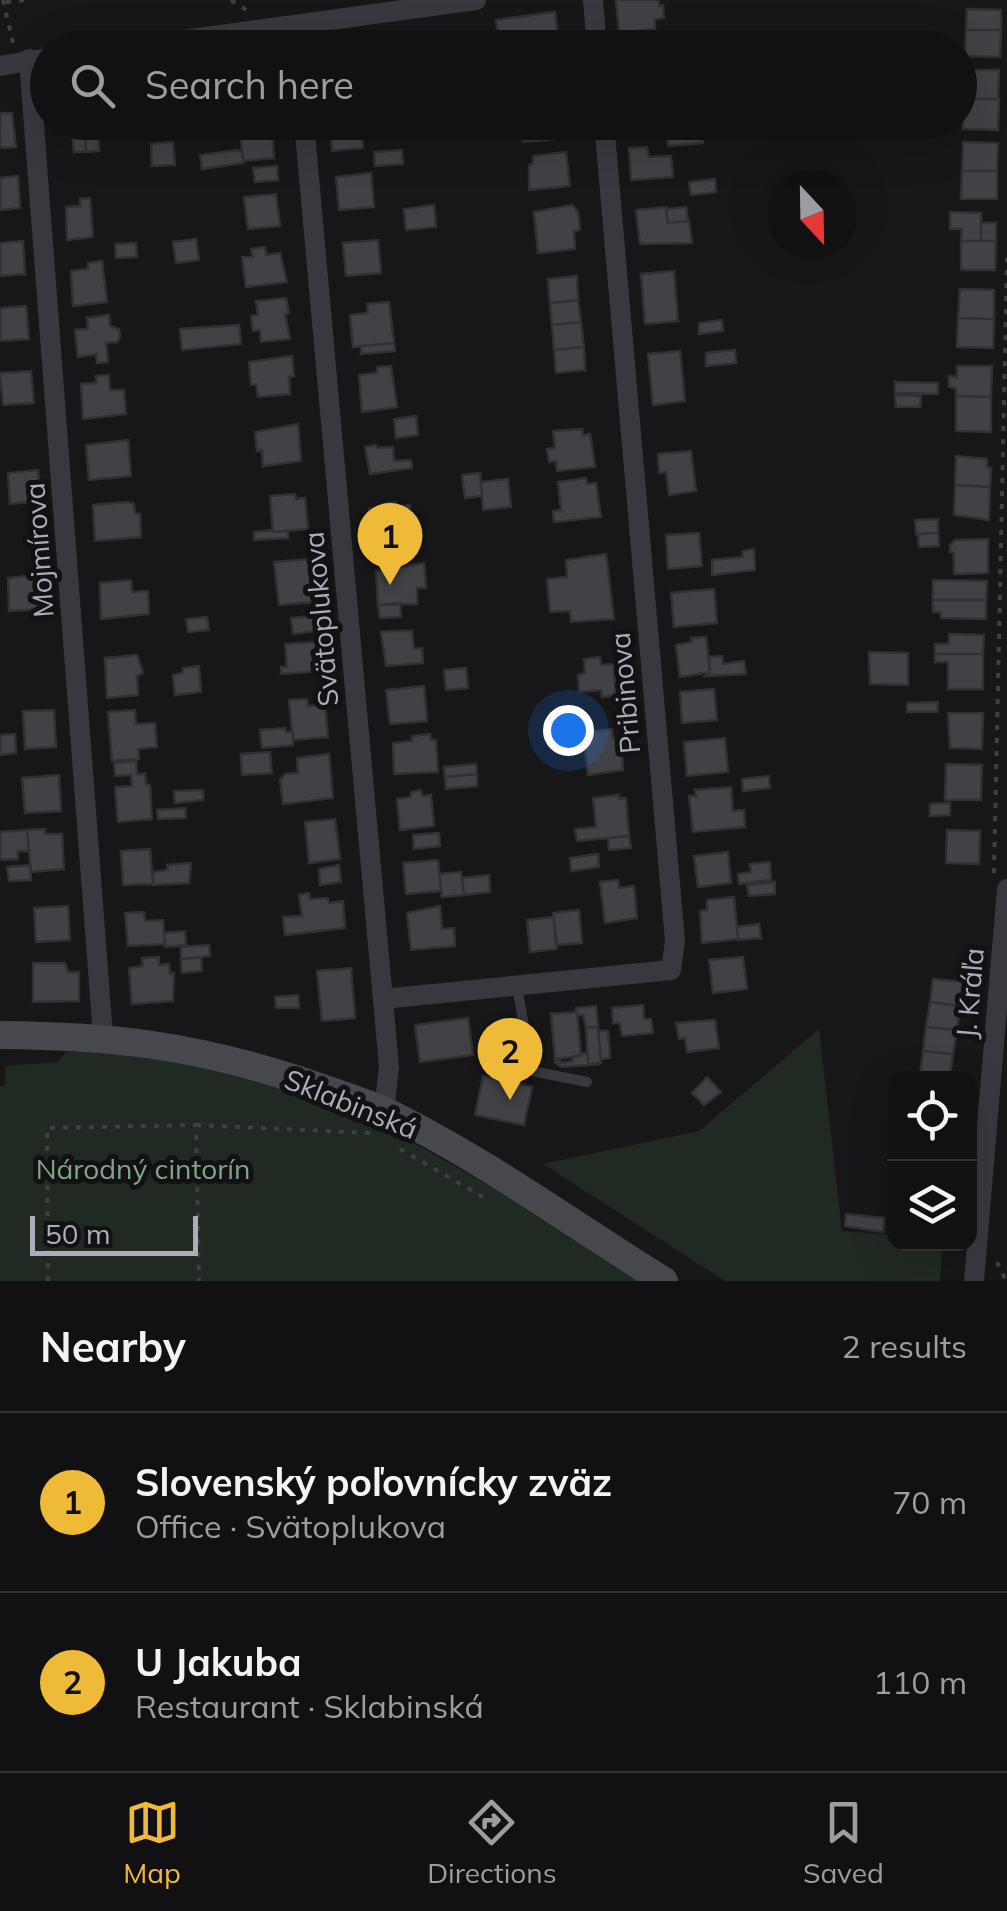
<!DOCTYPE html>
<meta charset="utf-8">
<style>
body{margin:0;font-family:Mulish,sans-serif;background:#1a1a1c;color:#f1f3f6}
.controls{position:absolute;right:30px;bottom:30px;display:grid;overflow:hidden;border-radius:20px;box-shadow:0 10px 40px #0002}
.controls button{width:90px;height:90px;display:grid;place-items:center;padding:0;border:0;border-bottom:2px solid #303133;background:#111113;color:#f1f3f6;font:50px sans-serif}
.compass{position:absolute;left:767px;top:170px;width:90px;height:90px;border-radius:50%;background:#111113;box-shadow:0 10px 40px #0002;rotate:158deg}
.scale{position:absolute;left:30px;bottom:25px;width:168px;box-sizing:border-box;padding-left:10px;border:5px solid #aaaeb9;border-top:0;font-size:28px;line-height:35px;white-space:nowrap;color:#aaaeb9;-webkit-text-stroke:8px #121214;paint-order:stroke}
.you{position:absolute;left:568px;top:730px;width:35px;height:35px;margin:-25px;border:8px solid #fff;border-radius:50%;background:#1a73e8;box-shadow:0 0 0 15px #1a73e833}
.badge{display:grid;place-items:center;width:65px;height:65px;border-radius:50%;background:#f0ba39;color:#111;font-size:32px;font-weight:700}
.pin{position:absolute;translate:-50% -82px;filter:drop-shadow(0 2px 5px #0008)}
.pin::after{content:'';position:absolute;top:52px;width:35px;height:30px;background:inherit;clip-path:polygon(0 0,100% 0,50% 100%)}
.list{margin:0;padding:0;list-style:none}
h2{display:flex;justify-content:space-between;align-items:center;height:130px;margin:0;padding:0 40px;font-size:42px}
h2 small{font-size:32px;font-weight:400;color:#9c9da0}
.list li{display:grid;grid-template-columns:65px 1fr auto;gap:30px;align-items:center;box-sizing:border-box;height:180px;padding:0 40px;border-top:2px solid #303133}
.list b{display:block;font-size:38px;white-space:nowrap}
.list p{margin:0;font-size:32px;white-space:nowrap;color:#9c9da0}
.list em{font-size:32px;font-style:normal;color:#9c9da0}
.icon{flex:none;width:55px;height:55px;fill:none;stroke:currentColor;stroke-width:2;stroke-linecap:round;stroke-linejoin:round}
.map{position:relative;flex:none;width:1007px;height:1281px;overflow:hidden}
.search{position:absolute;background:#111113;box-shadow:0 10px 40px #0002;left:30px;right:30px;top:30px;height:110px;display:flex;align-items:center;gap:25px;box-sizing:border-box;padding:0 35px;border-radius:55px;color:#9c9da0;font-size:38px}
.sheet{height:490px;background:#111113}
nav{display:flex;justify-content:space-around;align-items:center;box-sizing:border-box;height:140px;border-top:2px solid #303133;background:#111113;font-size:28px;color:#9c9da0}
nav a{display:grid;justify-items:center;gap:5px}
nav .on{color:#f0ba39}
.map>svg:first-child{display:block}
.green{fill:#212923}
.building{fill:#414246;stroke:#313135;stroke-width:2.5}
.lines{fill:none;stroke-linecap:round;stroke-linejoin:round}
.path{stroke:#3e4045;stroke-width:4;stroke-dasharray:5 8;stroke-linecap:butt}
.lane{stroke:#38393e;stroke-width:10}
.street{stroke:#38393e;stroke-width:20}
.secondary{stroke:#46484e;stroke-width:28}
.labels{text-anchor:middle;stroke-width:10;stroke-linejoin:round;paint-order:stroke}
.street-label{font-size:28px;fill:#aaaeb9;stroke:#121214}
.park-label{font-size:28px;fill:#81a485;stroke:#121214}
</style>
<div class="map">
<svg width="1007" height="1281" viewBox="0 0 1007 1281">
<rect width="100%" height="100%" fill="#171719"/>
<path class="green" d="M819 1029 842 1231 894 1235V1244H942L940 1281H725L543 1164 699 1131Z
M104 1051 234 1068 375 1121 495 1189 641 1281H0V1086H5V1066L58 1062 66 1052Z"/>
<path class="building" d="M616 0H658L659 6 663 5 664 18 655 19V29L619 33Z
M967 9 1001 10V30H966Z
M555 12 559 48H499L496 20Z
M966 30H1001L1000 57 965 56Z
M960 70H999L998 99H965V85H960Z
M963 99H999L998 130 963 129Z
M0 113H12L16 147 0 148Z
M330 122H360L363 148 332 151Z
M627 122H687V125L628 130Z
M910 122H934V134L909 133Z
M555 127 556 139 523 142 522 130Z
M272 128 274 158 243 161 240 130Z
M98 130 99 151 86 152 85 131Z
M85 131 86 152H74L72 132Z
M702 131 703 143 668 146 667 134Z
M173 142 175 165 152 166 151 144Z
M963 142 998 143 997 171H962Z
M647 147 649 157 671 156 673 177 631 180 629 148Z
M237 150 242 152 244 163 202 169 200 155Z
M402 150 403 164 375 166 374 152Z
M566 152 570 186 529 190V165L533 164V156Z
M277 166 278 180 255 182 253 168Z
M962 171H997V199H961Z
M371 173 374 207 339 210 336 177Z
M18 176 20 208 0 210V178Z
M715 179 716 192 691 195 689 182Z
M276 194 280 226 248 229 244 197Z
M90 198 93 237 67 240 66 207 80 206V199Z
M434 205 436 227 406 230 404 209Z
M572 205 578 212 580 230 574 231 575 249 538 253 534 212Z
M666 207 668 223 689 221 692 243 640 244 636 210Z
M686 207 688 221 668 223 666 209Z
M950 212 981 213V241H961L962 229H950Z
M981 223H996V241H981Z
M196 239 199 260 176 263 173 242Z
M378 240 381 273 346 276 343 243Z
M23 241 25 274 0 276V243Z
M961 241H996L995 270H961Z
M136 243 137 257 116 258 115 244Z
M265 247 266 255 280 253 287 282 246 287 242 257H253L251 249Z
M102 261 107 302 73 306 71 271 88 269V263Z
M674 271 678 321 645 324 641 274Z
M577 276 578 300 550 303 548 279Z
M960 289 994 290V319L958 318Z
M286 298 289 313 285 314 290 339 261 342 260 330 253 331 251 316 258 315 256 301Z
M578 300 581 322 552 325 550 303Z
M389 302 394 343 353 347 350 315 368 313 367 304Z
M26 306 29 339 0 341V308Z
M109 315 110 326 119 329 120 337 117 342 106 343 108 362 97 363 96 354 78 357 75 330 88 329 87 318Z
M958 318 994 319 993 348 957 347Z
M722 320 723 331 699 334V323Z
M581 322 584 347 554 350 552 325Z
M239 325 241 344 182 350 180 329Z
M394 343 395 351 361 354V346Z
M584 347 585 370 556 373 554 350Z
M735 350 736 363 706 366V353Z
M680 351 685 401 653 405 648 354Z
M292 356 294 376 289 377 290 394 258 397 256 384 251 385 249 362Z
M391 366 397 407 362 412 359 375 377 373V367Z
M957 366H992L991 397 956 396V388L949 387V376L957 377Z
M31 371 34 403 3 405 0 373Z
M109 375 110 390H124L126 414 83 419 81 384 96 383V376Z
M895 382 938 383V394L895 393Z
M895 395 921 396 920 407H896Z
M956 396 991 397V432L956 431Z
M416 416 418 435 396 438 394 419Z
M298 424 301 461 263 466 262 450 257 451 255 432Z
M582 429 583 435 590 434 595 467 557 471 556 461 549 462 547 449 555 448 553 431Z
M128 440 131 476 89 480 86 445Z
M376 445 377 448 393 447 394 461 411 460 412 468 370 474 365 447Z
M691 451 696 491 669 495 666 472 659 473 658 454Z
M956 456 987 459V467L991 468 990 487 955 485Z
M38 470 40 494 31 495 32 502 10 504 8 473Z
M480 473 482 496 465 498 462 475Z
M586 478 587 484 596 483 601 517 554 522 553 511 561 510 558 482Z
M508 479 511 507 483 510 481 482Z
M955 485 990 487 989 520 954 515Z
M295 494 296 499 305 498 308 529 273 532 270 496Z
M127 502 134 504 135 514H140L141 537 95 541 93 505Z
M395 502 396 507 410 505 411 519H416L418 538 372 540 369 509 386 508V503Z
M938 519V533L916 534 915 520Z
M273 530V532L288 531V538L254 540V532Z
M699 533 702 566 668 569 666 535Z
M938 533 939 546 919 547 918 534Z
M988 539V573L954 574V553L950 552V545L955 540Z
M754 549 755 570 712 575V560L743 557V551Z
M606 554 614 619 571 622 570 611 550 612 547 579 567 577 566 560Z
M311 559 315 602 279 605 274 562Z
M424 563 426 588H417V604L378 605 376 571Z
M45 574 48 609 9 611 8 578Z
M131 580 132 592 148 591 149 614 101 619 100 583Z
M933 580 987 581 986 600H933Z
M714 589 717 623 674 627 671 593Z
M933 600H986V619L941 618V612H933Z
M400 603 401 617 380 618 378 605Z
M319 615 321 630 293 634 291 618Z
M207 617 209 630 188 632 186 619Z
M394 631H412L414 649 422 648 423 663 386 666 381 632Z
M949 634 984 635 983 654H935V644H949Z
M706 637 710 672 680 677 676 645 692 642 691 638Z
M319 642 322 671 281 674V667H287L285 644Z
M869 652 908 653V685L870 684Z
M935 654H983V689H948V662H935Z
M137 655 143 673 137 676 138 695 107 698 105 658Z
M722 656 723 664 744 661 746 674 705 676 710 672 709 657Z
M600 657 601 665 614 664 616 696 602 697 601 690 579 692 578 675 585 673 584 659Z
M199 666 201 692 175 695 173 675 183 673V668Z
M466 668 468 688 446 690 444 670Z
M424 686 427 721 390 724 386 690Z
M714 689 717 720 682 723 680 692Z
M307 699 308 706 325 705 328 737 293 740 289 700Z
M938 702 937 712H907V703Z
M54 710 56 747 25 749 23 711Z
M135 710 136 724 155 723 157 747 138 749 139 759 112 761 108 712Z
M948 713H983L982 749 950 748Z
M285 728 286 732H293V745L262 748 260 730Z
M612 729 613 739H621L623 770 588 775 583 732Z
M15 734 16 753 0 755V735Z
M430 734 431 740H436L438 772 394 774 393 743 412 741V736Z
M725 738 728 772 687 776 684 742Z
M270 752 272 773 242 775 241 754Z
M329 754 333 798 283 804 280 780 285 774 298 773 297 758Z
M136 761 137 774H145L146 784 150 785 152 819 118 822 115 787 132 786 131 775 115 776 114 763Z
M476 764 477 774 445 777 444 767Z
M946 764 982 765 981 800H945Z
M477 774V786L446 789 445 777Z
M59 775 61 811 25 813 22 778Z
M769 776 770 788 743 791 742 779Z
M731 787 733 811 744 810 745 827 693 832 689 796H696L695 790Z
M203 790V800L175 803 174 791Z
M421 790 422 796 431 795 434 826 400 830 397 799 411 797V792Z
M619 795V799L626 798 629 836 577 841 575 829 596 827 593 798Z
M950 803V815L930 816V804Z
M185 808 186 818 158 819 157 810Z
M335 819 340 859 309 863 305 822Z
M45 829V834H62L64 869 31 872 27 830Z
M27 830 29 851H18V859L0 860V832Z
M947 830 980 831 979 864 946 863Z
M439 833 440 846 414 849 413 835Z
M629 836 631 848 609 850 608 838Z
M150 849 153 884 123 885 121 851Z
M728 852 731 883 698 887 694 856Z
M598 854 599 867 571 871 570 858Z
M438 860 441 891 406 894 403 863Z
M770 862 771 880 739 884 738 874 751 872 750 864Z
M191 863 189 883 153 885V872L168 870 167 865Z
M30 865 31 880 9 881 7 867Z
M339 865 341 882 320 885 319 869Z
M461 872 464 895 442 897 439 874Z
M489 875 490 892 464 895 462 878Z
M618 880 619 888 634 886 637 918 605 923 600 882Z
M775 882V894L749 896 747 885Z
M309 893 310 899 328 898 329 903 343 901 345 928 285 935 283 917 302 916 299 895Z
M734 897 738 939 702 943 700 911 707 910V900Z
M68 906 70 940 36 942 34 908Z
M440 906 442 929 454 928 455 946 411 950 407 913Z
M579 910 582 943 556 945 553 913Z
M144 912 145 921 163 920 165 944 128 946 125 913Z
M554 917 557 949 530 952 527 920Z
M759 924 761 938 738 940 737 927Z
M185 931 186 945 165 947 164 933Z
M209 945 210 956 181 959V947Z
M159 957V965L169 964 170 974 174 973 173 1001 132 1004 129 968 143 966 142 958Z
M201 957 202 971 182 973 181 959Z
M743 957 747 989 713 993 709 960Z
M33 963H65L68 972H79V1001L33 1002Z
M351 968 355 1018 322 1021 317 971Z
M933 979 963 982 960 1006 930 1002Z
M298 995 299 1008H276L275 997Z
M930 1002 960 1006 957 1030 926 1027Z
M643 1005 644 1019H651L653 1033 622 1036 620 1023H613L612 1008Z
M596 1006 598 1027 586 1028 583 1015H577L576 1008Z
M577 1012 581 1056 555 1059 551 1014Z
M468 1018 473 1055 420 1062 415 1025Z
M715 1020 719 1048 687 1052 685 1038 679 1039 676 1023Z
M598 1027 601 1063 588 1064 586 1028Z
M926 1027 957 1030 953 1054 923 1051Z
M598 1031H608L610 1058 601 1059Z
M923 1051 953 1054 950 1077 920 1074Z
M588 1052V1064H601L561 1067 555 1062 560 1059V1063L573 1061V1057Z
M483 1076 532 1087 524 1125 475 1115Z
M707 1077 721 1092 704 1105 692 1093Z
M846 1214 884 1218 883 1232 845 1226Z"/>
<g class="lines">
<path class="path" d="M3 0 13 43
M231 0 248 11
M6 2 28 0
M994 873 1007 258
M196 1125 370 1133
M400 1149 483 1197
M997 1262 1006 1281
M48 1281 47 1128 196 1125 199 1281"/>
<path class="lane" d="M517 986 532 1071 587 1082"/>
<path class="street" d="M593 0 597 48
M126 48 476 0
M29 59 103 1036
M0 66 48 58
M304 122 389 1067 384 1111
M383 999 671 970 675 941 604 122
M974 1281 1007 889"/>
<path class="secondary" d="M0 1035C113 1036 191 1045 299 1080 327 1090 357 1099 385 1111 482 1158 572 1224 664 1281"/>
</g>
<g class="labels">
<g class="street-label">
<text transform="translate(39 550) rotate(-94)" y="10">Mojmírova</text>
<text transform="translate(321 619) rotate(-95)" y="10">Svätoplukova</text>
<text transform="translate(625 693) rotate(-95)" y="10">Pribinova</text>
<text transform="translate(970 993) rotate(-85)" y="10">J. Kráľa</text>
<text transform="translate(351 1104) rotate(22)" y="10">Sklabinská</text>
</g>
<g class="park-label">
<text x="143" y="1179">Národný cintorín</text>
</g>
</g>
</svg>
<div class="controls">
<button><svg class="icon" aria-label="locate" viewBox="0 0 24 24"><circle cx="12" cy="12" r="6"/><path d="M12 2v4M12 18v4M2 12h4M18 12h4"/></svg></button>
<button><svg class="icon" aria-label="layers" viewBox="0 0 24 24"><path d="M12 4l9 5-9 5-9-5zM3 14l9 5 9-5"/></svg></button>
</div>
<svg class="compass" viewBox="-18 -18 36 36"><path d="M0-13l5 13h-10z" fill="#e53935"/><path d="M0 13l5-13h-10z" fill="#9c9da0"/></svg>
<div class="scale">50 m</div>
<div class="you"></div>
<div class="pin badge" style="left:390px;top:585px">1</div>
<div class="pin badge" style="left:510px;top:1100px">2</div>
<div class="search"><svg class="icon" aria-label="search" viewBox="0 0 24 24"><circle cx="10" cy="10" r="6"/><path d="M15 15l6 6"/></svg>Search here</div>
</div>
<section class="sheet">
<h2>Nearby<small>2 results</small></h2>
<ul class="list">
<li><span class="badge">1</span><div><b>Slovenský poľovnícky zväz</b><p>Office · Svätoplukova</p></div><em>70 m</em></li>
<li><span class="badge">2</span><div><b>U Jakuba</b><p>Restaurant · Sklabinská</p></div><em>110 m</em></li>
</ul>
</section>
<nav>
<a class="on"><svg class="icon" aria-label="map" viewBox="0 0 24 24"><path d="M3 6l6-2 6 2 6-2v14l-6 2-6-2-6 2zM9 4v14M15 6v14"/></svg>Map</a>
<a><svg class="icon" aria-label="directions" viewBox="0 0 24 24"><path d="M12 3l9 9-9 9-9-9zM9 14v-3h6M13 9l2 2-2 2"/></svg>Directions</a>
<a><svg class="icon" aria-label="saved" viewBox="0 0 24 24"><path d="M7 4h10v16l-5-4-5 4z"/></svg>Saved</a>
</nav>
